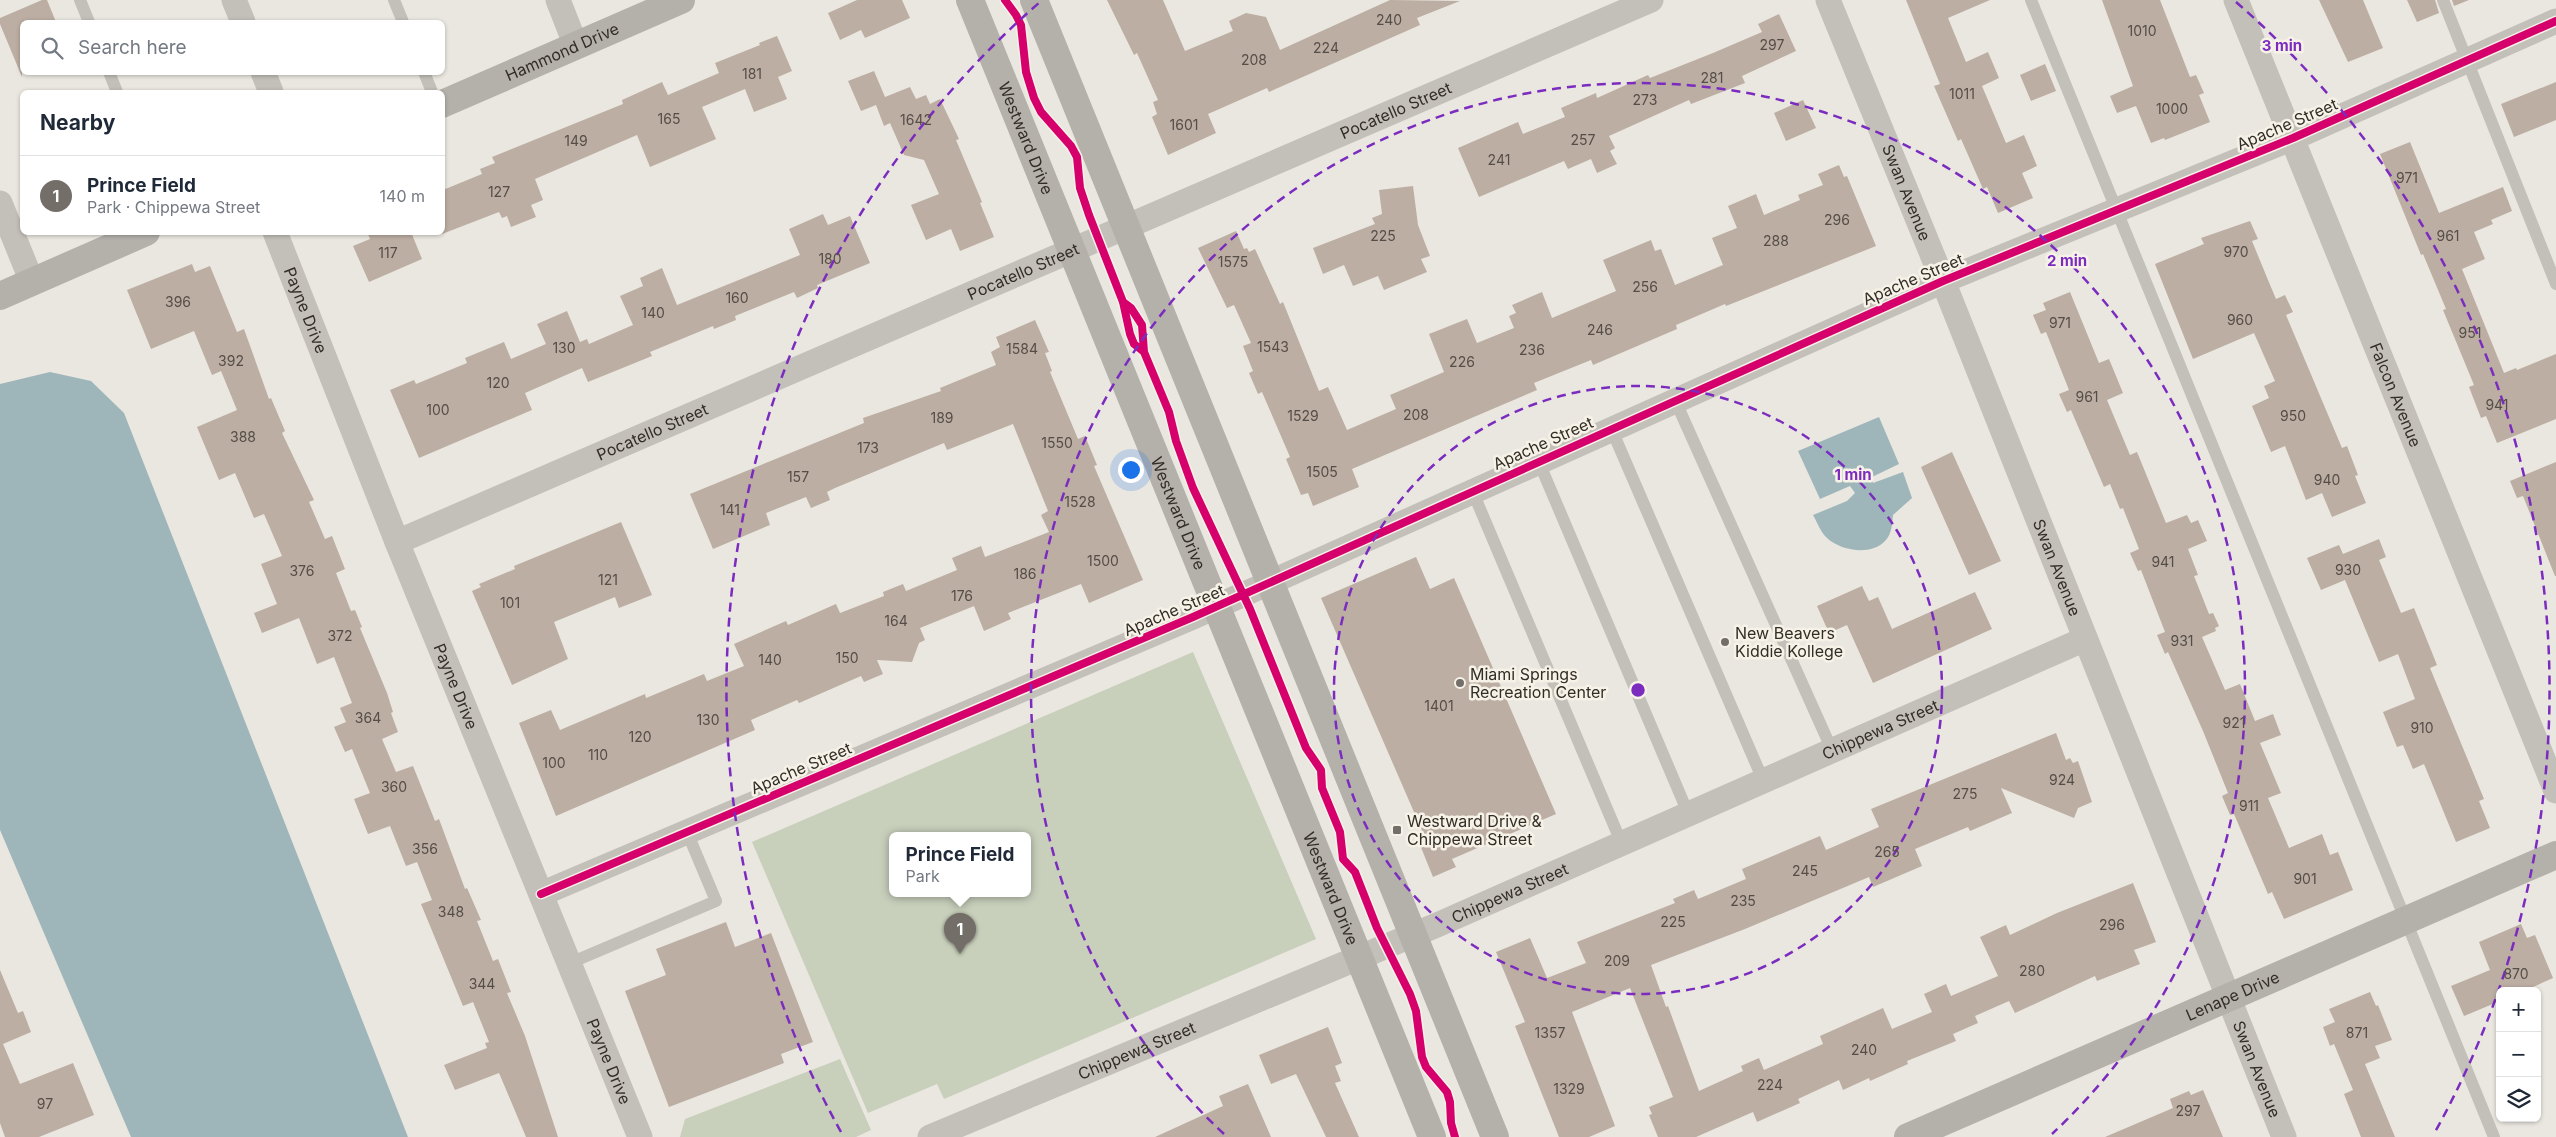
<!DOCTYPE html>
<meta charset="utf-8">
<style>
body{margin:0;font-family:Inter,sans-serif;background:#f2f2f3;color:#1f2937}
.controls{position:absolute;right:15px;bottom:15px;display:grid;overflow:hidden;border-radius:8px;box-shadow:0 1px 4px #0004}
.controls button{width:45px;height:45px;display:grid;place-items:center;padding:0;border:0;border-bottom:1px solid #e0e1e3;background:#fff;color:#1f2937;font:25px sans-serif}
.you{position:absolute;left:1130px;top:469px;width:18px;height:18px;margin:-12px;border:4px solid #fff;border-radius:50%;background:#1a73e8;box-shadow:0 0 0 8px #1a73e833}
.badge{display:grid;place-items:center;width:32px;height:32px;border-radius:50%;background:#736e68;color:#fff;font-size:16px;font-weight:700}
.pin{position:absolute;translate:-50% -41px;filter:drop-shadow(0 1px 2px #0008)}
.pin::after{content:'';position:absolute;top:26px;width:18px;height:15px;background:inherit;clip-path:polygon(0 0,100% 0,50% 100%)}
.popup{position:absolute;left:889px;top:832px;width:142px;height:65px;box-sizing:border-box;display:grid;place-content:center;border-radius:8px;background:#fff;filter:drop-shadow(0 1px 4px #0005);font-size:16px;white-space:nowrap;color:#747a83}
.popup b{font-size:19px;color:#1f2937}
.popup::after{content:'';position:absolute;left:50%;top:100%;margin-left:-10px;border:10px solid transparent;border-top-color:#fff}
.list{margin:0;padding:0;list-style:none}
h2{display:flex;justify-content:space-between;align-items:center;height:65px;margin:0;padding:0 20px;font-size:21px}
h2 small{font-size:16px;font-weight:400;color:#747a83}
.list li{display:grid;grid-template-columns:32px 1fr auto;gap:15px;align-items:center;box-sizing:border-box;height:80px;padding:0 20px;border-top:1px solid #e0e1e3}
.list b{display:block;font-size:19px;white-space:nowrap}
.list p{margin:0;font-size:16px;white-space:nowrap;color:#747a83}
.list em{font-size:16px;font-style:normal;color:#747a83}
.icon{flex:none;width:28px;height:28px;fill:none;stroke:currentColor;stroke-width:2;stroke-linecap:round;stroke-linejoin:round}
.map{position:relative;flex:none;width:2556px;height:1137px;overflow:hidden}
.search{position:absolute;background:#fff;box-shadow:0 1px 4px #0004;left:20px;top:20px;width:425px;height:55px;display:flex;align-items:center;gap:12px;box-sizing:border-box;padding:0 18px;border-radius:8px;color:#747a83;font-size:19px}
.panel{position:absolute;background:#fff;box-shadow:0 1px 4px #0004;left:20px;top:90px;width:425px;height:145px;border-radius:8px}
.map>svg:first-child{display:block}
.green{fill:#c8cfbb;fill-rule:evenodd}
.water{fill:#9eb6ba}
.building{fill:#bcaea3}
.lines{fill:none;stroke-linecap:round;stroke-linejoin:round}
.lane{stroke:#c3bfb9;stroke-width:12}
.street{stroke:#c3bfb9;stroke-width:25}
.secondary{stroke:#b4b0aa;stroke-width:28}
.cycleway-casing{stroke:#f7f2e7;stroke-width:11}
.cycleway{stroke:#d6006c;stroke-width:8}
.ring{fill:none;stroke:#7b2cbf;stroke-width:2.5;stroke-dasharray:9 6}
.poi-dot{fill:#736e68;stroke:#f7f2e7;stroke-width:2}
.labels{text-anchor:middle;stroke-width:5;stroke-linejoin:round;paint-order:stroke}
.number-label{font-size:14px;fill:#554d47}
.street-label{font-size:16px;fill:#332d28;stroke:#f7f2e7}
.poi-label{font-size:16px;fill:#332d28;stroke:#f7f2e7;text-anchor:start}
.centre{fill:#7b2cbf;stroke:#f7f2e7;stroke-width:2.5}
.ring-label{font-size:15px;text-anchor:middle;font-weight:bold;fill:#7b2cbf;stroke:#f7f2e7;stroke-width:5;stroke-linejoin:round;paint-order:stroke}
</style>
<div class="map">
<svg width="2556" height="1137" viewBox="0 0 2556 1137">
<rect width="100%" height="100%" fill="#eae7e0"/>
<path class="green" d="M1193 652 1316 939 944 1099 937 1084 868 1113 752 842ZM892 835H1028V893H892Z
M840 1059 871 1130 856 1137H680L685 1119Z"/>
<path class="water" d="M50 372 91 381 124 413 408 1137H131L0 830V384Z
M1879 417 1899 464 1872 477 1873 483 1903 472 1912 498 1893 515C1892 524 1892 534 1885 541 1871 556 1841 551 1827 538 1821 533 1817 522 1813 515L1847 501 1855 493 1850 486 1820 499 1798 451Z"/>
<path class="building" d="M42 0H47L56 22H22V77L0 24V18Z
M857 0H902L910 18 865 38 861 30 840 40 828 13Z
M1107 0H1163L1185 51 1233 31 1229 21 1246 13 1266 17 1280 50 1390 0 1460 1 1417 18 1420 25 1269 92 1267 88 1208 114 1216 133 1168 155 1152 117 1157 114 1153 102 1158 100 1137 53 1134 55Z
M1906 0H1990L1948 18 1966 62 1988 52 1999 78 1982 86 2006 143 2024 135 2037 166 2022 173 2033 198 1998 213 1987 187 1983 189 1961 139 1958 141 1934 86 1940 84Z
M2102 0H2160L2190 77 2196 75 2204 93 2199 95 2210 122 2165 140 2164 138 2151 143 2136 106 2117 113 2110 96 2133 86Z
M2319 0H2363L2383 48 2348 62Z
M2407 0H2435L2439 13 2417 22Z
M2452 0H2469L2454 6Z
M1779 14 1796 51 1742 76 1745 83 1691 104 1689 100 1609 136 1615 148 1610 151 1617 164 1597 173 1591 159 1568 169 1564 161 1479 197 1458 148 1518 122 1523 134 1565 117 1561 108 1596 93 1597 98 1648 75 1650 78 1713 53 1762 32 1758 24Z
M777 36 792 71 778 77 787 99 754 112 745 89 702 107 716 139 650 167 637 135 535 179 543 200 531 205 536 217 511 227 507 216 502 218 499 212 442 234 443 190 482 174 480 169 495 163 492 157 623 104 622 100 662 82 668 95 719 73 715 63 760 45 759 43Z
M2045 64 2056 91 2031 101 2020 75Z
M874 71 885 97 910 87 916 99 926 95 930 104 940 99 959 139 956 140 982 202 980 203 994 237 960 251 951 229 926 240 911 205 939 194 924 160 904 155 890 123 884 126 876 105 861 111 848 81Z
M2556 82V120L2514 137 2501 104Z
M1803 100 1816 128 1786 141 1774 113Z
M2410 142 2439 213 2503 187 2512 211 2491 220 2493 224 2474 232 2485 259 2462 269 2504 373 2516 368 2517 370 2556 354V419L2497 443 2486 416 2481 418 2469 387 2474 385 2443 310 2446 309 2423 254 2421 255 2380 154Z
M1839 165 1844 177 1847 176 1876 246 1726 306 1725 304 1676 325 1677 329 1593 365 1591 360 1534 383 1537 390 1352 469 1359 487 1313 506 1308 493 1301 495 1286 459 1290 457 1262 392 1258 394 1249 373 1253 371 1243 346 1251 343 1234 305 1227 308 1198 248 1236 231 1244 249 1247 248 1249 252 1255 249 1280 304 1283 302 1319 391 1328 387 1347 430 1396 409 1390 395 1444 372 1429 334 1467 319 1477 343 1514 328 1509 316 1516 313 1512 305 1542 292 1552 318 1616 291 1603 260 1651 240 1655 251 1661 249 1675 285 1723 265 1712 238 1737 228 1728 206 1756 194 1764 215 1800 200 1798 195 1823 185 1818 174Z
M1413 186 1418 225 1430 256 1421 259 1427 272 1384 290 1378 276 1353 286 1344 265 1323 274 1313 248 1375 224 1372 218 1382 214 1379 190Z
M823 214 828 225 850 216 870 263 817 285 818 288 797 298 794 292 735 316 736 320 714 329 713 326 650 352 652 356 588 382 582 368 525 393 532 410 419 458 390 390 414 380 416 384 467 363 465 358 504 342 511 359 546 344 537 324 567 311 580 342 587 339 589 344 633 325 620 296 643 286 640 278 662 268 677 305 800 255 789 229Z
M2250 221 2258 239 2252 241 2268 280 2276 299 2285 295 2293 312 2286 315 2342 448 2347 446 2358 475 2355 476 2366 503 2332 517 2322 493 2306 500 2285 446 2271 452 2252 406 2269 398 2264 386 2275 381 2254 333 2193 359 2155 264 2204 244 2201 238Z
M367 232H411L422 259 369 282 353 246 370 239Z
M192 264 195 272 210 266 237 332 244 329 269 399 271 398 285 431 282 433 314 500 309 502 325 539 332 536 345 569 336 573 351 611 355 610 362 627 360 628 387 693 393 712 391 713 398 732 382 739 396 772 413 766 435 821 439 819 465 889 467 888 481 920 477 921 493 961 498 959 511 992 507 993 525 1036 558 1137H526L499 1073 455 1090 444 1065 487 1048 485 1043 489 1042 473 1002 463 1006 421 904 432 900 417 862 406 866 390 826 368 834 354 799 370 793 352 749 345 752 334 727 346 722 340 708 352 703 334 657 317 664 299 618 262 633 254 613 277 604 261 564 282 556 264 514 254 518 235 473 219 480 197 427 237 410 221 371 212 375 194 331 151 349 127 290Z
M2070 292 2099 363 2109 359 2123 393 2107 400 2130 455 2137 452 2166 523 2187 515 2191 523 2198 520 2207 541 2188 549 2198 575 2194 576 2209 614 2213 613 2219 626 2215 628 2216 631 2202 637 2225 690 2240 684 2255 721 2273 714 2281 735 2260 743 2281 793 2268 798 2289 848 2322 834 2330 855 2338 852 2353 890 2284 919 2272 892 2268 894 2234 814 2230 815 2222 796 2228 793 2203 731 2168 652 2165 654 2157 635 2165 632 2141 570 2138 571 2130 553 2139 549 2123 508 2120 509 2110 484 2104 487 2071 410 2067 412 2059 394 2069 390 2046 332 2041 334 2033 315 2046 310 2043 303Z
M1035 320 1049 352 1045 353 1052 371 1050 372 1078 439 1085 436 1097 465 1094 466 1143 580 1089 603 1081 584 1008 613 1011 619 984 631 974 606 920 628 925 640 919 643 912 662 877 660 883 674 864 682 861 676 799 703 797 700 751 720 755 730 556 816 519 723 551 710 560 730 645 694 646 698 704 674 707 681 744 666 734 644 786 621 788 625 836 604 840 613 884 596 883 592 903 584 906 591 957 570 952 558 981 546 985 557 1049 532 1041 515 1048 511 1013 424 947 450 944 443 835 488 827 492 830 500 811 508 806 497 766 513 770 525 713 549 690 494 864 423 863 418 941 391 940 388 996 365 991 352 1000 347 996 337Z
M1952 452 2001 561 1969 575 1921 467Z
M2556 462V576H2555L2523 496 2517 498 2510 481Z
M621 522 652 595 619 608 615 597 554 622 568 659 512 685 472 591 481 587 479 584 515 569 514 566Z
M2379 539 2386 557 2379 560 2401 613 2414 608 2437 665 2430 668 2484 799 2479 801 2490 828 2456 842 2424 764 2413 769 2403 745 2397 747 2383 712 2415 699 2398 654 2379 662 2345 580 2321 590 2307 558 2339 545 2343 554Z
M1416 557 1430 589 1454 578 1556 814 1452 859 1456 867 1433 877 1420 845 1427 842 1321 598Z
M1862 586 1869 601 1878 597 1892 629 1975 592 1992 629 1873 683 1847 625 1829 633 1817 606Z
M2056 733 2066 760 2070 758 2073 763 2078 761 2092 802 2078 808 2074 818 2001 788 2012 813 1970 831 1968 827 1915 849 1922 866 1873 887 1869 877 1745 929 1651 965 1666 1007 1668 1006 1699 1091 1743 1071 1741 1066 1759 1058 1764 1070 1823 1044 1820 1036 1883 1008 1892 1029 1932 1012 1924 994 1946 984 1951 996 1998 976 1980 937 2006 925 2010 935 2057 913 2133 883 2156 942 2134 950 2140 964 2097 981 2095 976 2015 1013 2009 1001 1975 1016 1978 1023 1953 1034 1956 1041 1907 1061 1908 1064 1870 1081 1869 1078 1843 1090 1839 1080 1798 1099 1800 1103 1757 1122 1753 1112 1696 1137H1658L1649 1115 1652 1114 1649 1107 1673 1097 1630 988 1572 1012 1615 1126 1589 1137H1559L1515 1026 1525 1022 1496 952 1530 938 1547 978 1586 963 1577 942 1675 903 1673 899 1694 890 1698 899 1746 879 1742 869 1820 836 1826 850 1879 827 1871 809Z
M726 922 735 947 771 933 813 1042 781 1054 784 1063 669 1107 625 991 666 975 656 949Z
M2521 924 2527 938 2535 935 2553 978 2524 991H2500V1001L2464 1016 2451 986 2490 970 2479 942Z
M0 970 18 1013 23 1011 31 1032 3 1044 20 1084 73 1063 94 1115 39 1137H5L0 1123Z
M2370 992 2376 1006 2378 1005 2392 1040 2375 1046 2380 1058 2365 1064 2395 1137H2361L2344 1094 2353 1090 2334 1044 2330 1046 2323 1027 2335 1022 2329 1009Z
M1328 1027 1342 1063 1335 1066 1341 1081 1335 1083 1359 1137H1326L1296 1074 1271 1084 1259 1055Z
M1248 1084 1271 1137H1155L1223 1106 1219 1096Z
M2203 1090 2223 1137H2105L2173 1108 2170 1099 2189 1091 2191 1095Z"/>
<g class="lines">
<path class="lane" d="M80 0 89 22
M394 0 403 22
M2031 0 2494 1137
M2443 0 2556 284
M109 72 117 92
M424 72 432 92
M1675 400 1832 750
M1611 428 1763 780
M1538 460 1688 813
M1472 490 1621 842
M570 963 716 901 687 832"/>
<g class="street">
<path d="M234 0 243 22"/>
<path d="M558 0 576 46"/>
<path id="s1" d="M1828 0 1943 281 2284 1137"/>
<path id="s2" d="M2236 0 2556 791"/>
<path d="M263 72 271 92"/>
<path d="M0 203 32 282"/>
<path id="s3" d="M275 232 397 542 640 1137"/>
<path id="s4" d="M397 542 1651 0"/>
<path d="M541 894 1193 617 1943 281 2293 138 2556 21"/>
<path id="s5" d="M930 1137 1437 925 2085 639"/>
</g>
<g class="secondary">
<path id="s6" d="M970 0 1432 1137"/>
<path d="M1034 0 1495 1137"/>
<path id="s7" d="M442 104 681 0"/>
<path d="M0 296 146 232"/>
<path id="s8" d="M1908 1137 2556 855"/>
</g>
<defs>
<path id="cycleway" d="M1005 0 1016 15 1021 25 1026 72 1034 98 1041 112 1071 146 1077 157 1080 188 1089 215 1123 302 1130 334 1134 344 1144 352
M1123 302 1131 308 1142 325 1144 352 1169 412 1176 441 1193 488 1250 609 1306 748 1321 770 1322 788 1340 832 1343 859 1355 872 1377 928 1410 994 1416 1011 1422 1057 1426 1067 1447 1092 1450 1102 1451 1123 1455 1137
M541 894 1193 617 1943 281 2293 138 2556 21"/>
</defs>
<use href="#cycleway" class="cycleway-casing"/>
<use href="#cycleway" class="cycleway"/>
</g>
<g class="ring">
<circle cx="1638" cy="690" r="304"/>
<path d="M1224 1134A607 607 0 1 1 2052 1134"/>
<path d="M841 1132A911 911 0 0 1 1040 2M2236 2A911 911 0 0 1 2435 1132"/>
</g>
<g class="poi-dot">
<circle cx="1725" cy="642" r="5"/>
<circle cx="1460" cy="683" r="5"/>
<rect x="1392" y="825" width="10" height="10" rx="2.5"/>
</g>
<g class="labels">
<g class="number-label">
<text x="1389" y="25">240</text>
<text x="2142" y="36">1010</text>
<text x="1772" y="50">297</text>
<text x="1326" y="53">224</text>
<text x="1254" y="65">208</text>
<text x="752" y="79">181</text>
<text x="1712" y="83">281</text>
<text x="1962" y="99">1011</text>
<text x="1645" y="105">273</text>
<text x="2172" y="114">1000</text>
<text x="669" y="124">165</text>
<text x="916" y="125">1642</text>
<text x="1184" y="130">1601</text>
<text x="1583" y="145">257</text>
<text x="576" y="146">149</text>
<text x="1499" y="165">241</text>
<text x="2407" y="183">971</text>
<text x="499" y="197">127</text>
<text x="1837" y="225">296</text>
<text x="1383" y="241">225</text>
<text x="2448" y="241">961</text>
<text x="1776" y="246">288</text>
<text x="2236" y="257">970</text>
<text x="388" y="258">117</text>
<text x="830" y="264">180</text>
<text x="1233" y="267">1575</text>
<text x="1645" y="292">256</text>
<text x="737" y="303">160</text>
<text x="178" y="307">396</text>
<text x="653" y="318">140</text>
<text x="2240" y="325">960</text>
<text x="2060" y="328">971</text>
<text x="1600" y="335">246</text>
<text x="2470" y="338">951</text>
<text x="1273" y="352">1543</text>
<text x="564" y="353">130</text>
<text x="1022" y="354">1584</text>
<text x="1532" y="355">236</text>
<text x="231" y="366">392</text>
<text x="1462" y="367">226</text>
<text x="498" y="388">120</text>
<text x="2087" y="402">961</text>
<text x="2497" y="410">941</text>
<text x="438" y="415">100</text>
<text x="1416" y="420">208</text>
<text x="1303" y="421">1529</text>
<text x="2293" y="421">950</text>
<text x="942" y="423">189</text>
<text x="243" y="442">388</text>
<text x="1057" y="448">1550</text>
<text x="868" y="453">173</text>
<text x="1322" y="477">1505</text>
<text x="798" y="482">157</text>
<text x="2327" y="485">940</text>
<text x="1080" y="507">1528</text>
<text x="730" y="515">141</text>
<text x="1103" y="566">1500</text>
<text x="2163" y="567">941</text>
<text x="2348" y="575">930</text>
<text x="302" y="576">376</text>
<text x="1025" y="579">186</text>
<text x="608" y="585">121</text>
<text x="962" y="601">176</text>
<text x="510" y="608">101</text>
<text x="896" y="626">164</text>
<text x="340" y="641">372</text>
<text x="2182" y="646">931</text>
<text x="847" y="663">150</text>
<text x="770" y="665">140</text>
<text x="1439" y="711">1401</text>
<text x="368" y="723">364</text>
<text x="708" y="725">130</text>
<text x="2234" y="728">921</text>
<text x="2422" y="733">910</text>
<text x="640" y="742">120</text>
<text x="598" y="760">110</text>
<text x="554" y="768">100</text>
<text x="2062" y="785">924</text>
<text x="394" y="792">360</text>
<text x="1965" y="799">275</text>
<text x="2249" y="811">911</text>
<text x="425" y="854">356</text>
<text x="1887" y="857">265</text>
<text x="1805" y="876">245</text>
<text x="2305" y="884">901</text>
<text x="1743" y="906">235</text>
<text x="451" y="917">348</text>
<text x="1673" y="927">225</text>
<text x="2112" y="930">296</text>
<text x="1617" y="966">209</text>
<text x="2032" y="976">280</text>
<text x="2516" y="979">870</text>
<text x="482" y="989">344</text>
<text x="1550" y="1038">1357</text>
<text x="2357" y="1038">871</text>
<text x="1864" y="1055">240</text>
<text x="1770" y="1090">224</text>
<text x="1569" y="1094">1329</text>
<text x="45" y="1109">97</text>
<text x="2188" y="1116">297</text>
</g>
<g class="street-label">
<text dy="6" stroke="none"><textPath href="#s7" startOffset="131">Hammond Drive</textPath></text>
<text dy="6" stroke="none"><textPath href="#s4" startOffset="1088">Pocatello Street</textPath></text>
<text transform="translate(2287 124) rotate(-23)" y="6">Apache Street</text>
<text dy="6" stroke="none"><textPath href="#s6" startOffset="149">Westward Drive</textPath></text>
<text dy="6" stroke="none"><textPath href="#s1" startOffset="208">Swan Avenue</textPath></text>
<text dy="6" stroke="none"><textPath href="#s4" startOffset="682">Pocatello Street</textPath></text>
<text transform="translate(1913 279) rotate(-23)" y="6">Apache Street</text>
<text dy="6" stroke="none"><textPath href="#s3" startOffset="84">Payne Drive</textPath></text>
<text dy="6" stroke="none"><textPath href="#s2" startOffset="426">Falcon Avenue</textPath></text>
<text dy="6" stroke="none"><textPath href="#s4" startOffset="278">Pocatello Street</textPath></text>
<text transform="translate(1543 443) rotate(-24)" y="6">Apache Street</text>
<text dy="6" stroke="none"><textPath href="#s6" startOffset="554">Westward Drive</textPath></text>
<text dy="6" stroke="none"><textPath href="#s1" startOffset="612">Swan Avenue</textPath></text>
<text transform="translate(1174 610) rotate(-23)" y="6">Apache Street</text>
<text dy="6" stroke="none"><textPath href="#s3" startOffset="489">Payne Drive</textPath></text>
<text dy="6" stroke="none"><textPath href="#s5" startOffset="1034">Chippewa Street</textPath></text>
<text transform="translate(801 768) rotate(-23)" y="6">Apache Street</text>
<text dy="6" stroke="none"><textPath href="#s6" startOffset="959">Westward Drive</textPath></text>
<text dy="6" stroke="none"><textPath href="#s5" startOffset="629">Chippewa Street</textPath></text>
<text dy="6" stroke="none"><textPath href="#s8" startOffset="354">Lenape Drive</textPath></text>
<text dy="6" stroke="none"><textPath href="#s5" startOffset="224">Chippewa Street</textPath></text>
<text dy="6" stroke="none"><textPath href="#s3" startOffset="894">Payne Drive</textPath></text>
<text dy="6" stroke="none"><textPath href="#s1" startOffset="1152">Swan Avenue</textPath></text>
</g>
<g class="poi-label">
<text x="1735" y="639">New Beavers<tspan x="1735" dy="18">Kiddie Kollege</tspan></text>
<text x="1470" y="680">Miami Springs<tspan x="1470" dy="18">Recreation Center</tspan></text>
<text x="1407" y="827">Westward Drive &amp;<tspan x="1407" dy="18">Chippewa Street</tspan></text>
</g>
</g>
<circle cx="1638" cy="690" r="8" class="centre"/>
<g class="ring-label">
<text x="2282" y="51">3 min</text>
<text x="2067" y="266">2 min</text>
<text x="1853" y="480">1 min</text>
</g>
</svg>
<div class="controls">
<button>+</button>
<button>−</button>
<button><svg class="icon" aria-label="layers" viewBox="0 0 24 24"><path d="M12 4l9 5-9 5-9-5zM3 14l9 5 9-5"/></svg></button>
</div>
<div class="you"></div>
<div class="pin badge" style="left:960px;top:954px">1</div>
<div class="popup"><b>Prince Field</b>Park</div>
<div class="search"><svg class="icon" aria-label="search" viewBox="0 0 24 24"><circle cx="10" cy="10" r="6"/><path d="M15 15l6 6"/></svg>Search here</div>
<section class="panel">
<h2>Nearby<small></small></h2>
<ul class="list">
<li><span class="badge">1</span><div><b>Prince Field</b><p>Park · Chippewa Street</p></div><em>140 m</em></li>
</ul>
</section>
</div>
